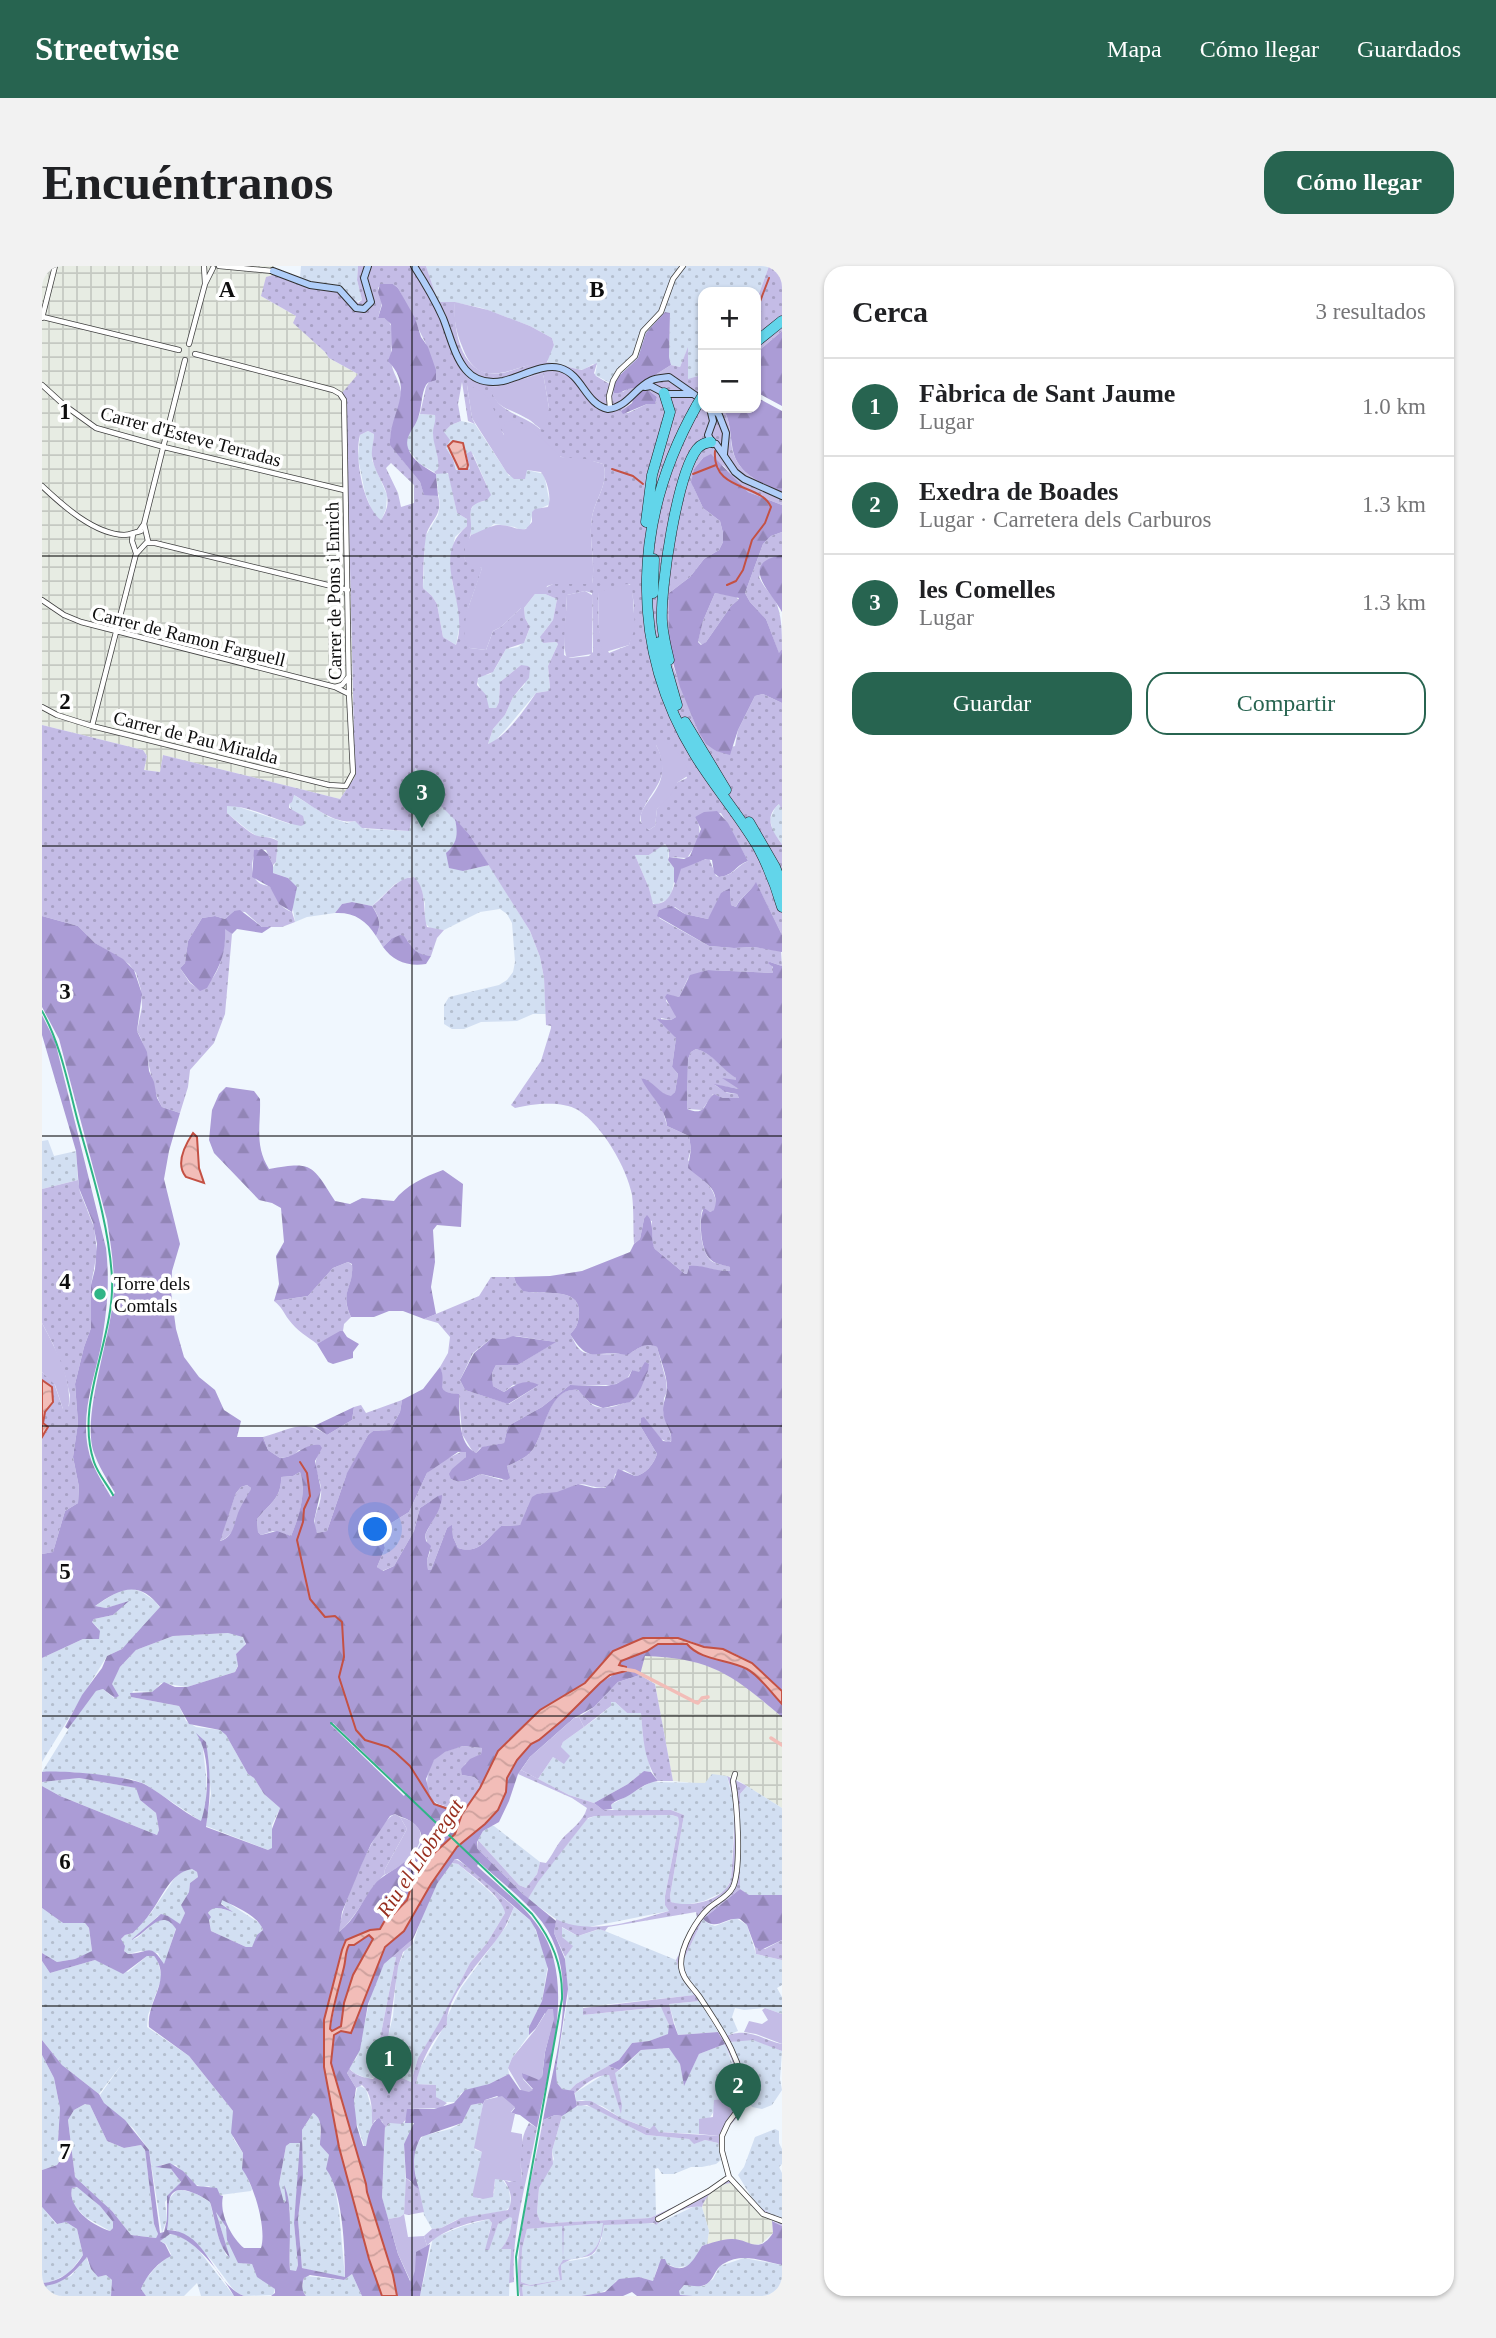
<!DOCTYPE html>
<html lang="es">
<meta charset="utf-8">
<style>
body{margin:0;font-family:"Times New Roman",serif;background:#f2f2f2;color:#202124}
.controls{position:absolute;right:21px;top:21px;display:grid;overflow:hidden;border-radius:14px;box-shadow:0 2px 5px #0004}
.controls button{width:63px;height:63px;display:grid;place-items:center;padding:0;border:0;border-bottom:2px solid #e0e0e0;background:#fff;color:#202124;font:35px sans-serif}
.you{position:absolute;left:334px;top:1264px;width:24px;height:24px;margin:-18px;border:5px solid #fff;border-radius:50%;background:#1a73e8;box-shadow:0 0 0 10px #1a73e833}
.badge{display:grid;place-items:center;width:46px;height:46px;border-radius:50%;background:#276450;color:#fff;font-size:23px;font-weight:700}
.pin{position:absolute;translate:-50% -58px;filter:drop-shadow(0 2px 4px #0008)}
.pin::after{content:'';position:absolute;top:37px;width:24px;height:21px;background:inherit;clip-path:polygon(0 0,100% 0,50% 100%)}
.list{margin:0;padding:0;list-style:none}
h2{display:flex;justify-content:space-between;align-items:center;height:91px;margin:0;padding:0 28px;font-size:30px}
h2 small{font-size:23px;font-weight:400;color:#757577}
.list li{display:grid;grid-template-columns:46px 1fr auto;gap:21px;align-items:center;box-sizing:border-box;height:98px;padding:0 28px;border-top:2px solid #e0e0e0}
.list b{display:block;font-size:26px;white-space:nowrap}
.list p{margin:0;font-size:23px;white-space:nowrap;color:#757577}
.list em{font-size:23px;font-style:normal;color:#757577}
.actions{display:flex;gap:14px;padding:21px 28px}
.actions a{flex:1;padding:16px 0;border:2px solid #276450;border-radius:21px;text-align:center;font-size:24px;color:#276450}
.actions .main{background:#276450;color:#fff}
.map{position:relative;flex:none;width:740px;height:2030px;overflow:hidden;border-radius:21px}
header{display:flex;align-items:center;gap:42px;box-sizing:border-box;height:98px;padding:0 35px;background:#276450;color:#fff}
header strong{font-size:33px}
nav{display:flex;gap:38px;margin-inline-start:auto;font-size:24px}
.intro{display:flex;align-items:center;justify-content:space-between;box-sizing:border-box;height:168px;padding:0 42px}
h1{margin:0;font-size:49px}
.button{padding:18px 32px;border-radius:21px;background:#276450;color:#fff;font-size:24px;font-weight:700}
main{display:flex;gap:42px;padding:0 42px}
aside{flex:1;background:#fff;border-radius:21px;box-shadow:0 2px 5px #0004}
.map>svg:first-child{display:block}
.industrial{fill:url(#industrial-grid)}
.farmland{fill:url(#farmland-dots)}
.grass{fill:url(#grass-dots);fill-rule:evenodd}
.forest{fill:url(#forest-firs);fill-rule:evenodd}
.garden{fill:#c4bce6}
.water{fill:url(#water-waves);stroke:#c45144;stroke-width:2;fill-rule:evenodd}
.lines{fill:none;stroke-linecap:round;stroke-linejoin:round}
.stream{stroke:#c45144;stroke-width:2}
.canal{stroke:#f2bdb8;stroke-width:3.5}
.street-casing{stroke:#414141;stroke-width:6}
.secondary-casing{stroke:#303030;stroke-width:8}
.highway-casing{stroke:#1f1f1f;stroke-width:11}
.street{stroke:#fff;stroke-width:4.5}
.secondary{stroke:#b0cef9;stroke-width:6}
.highway{stroke:#62d5ea;stroke-width:10}
.rail{stroke:#2fb586;stroke-width:2}
.highway-bridge-casing{stroke:#1f1f1f;stroke-width:11;stroke-linecap:butt}
.highway-bridge{stroke:#62d5ea;stroke-width:10}
.grid{fill:none;stroke:#0e0e0e;stroke-width:2;stroke-opacity:0.55}
.poi-dot{fill:#2fb586;stroke:#fff;stroke-width:2.5}
.labels{text-anchor:middle;stroke-width:7;stroke-linejoin:round;paint-order:stroke}
.street-label{font-size:19px;fill:#0e0e0e;stroke:#fff}
.poi-label{font-size:19px;fill:#0e0e0e;stroke:#fff;text-anchor:start}
.water-label{font-size:21px;font-style:italic;fill:#983020;stroke:#fff}
.grid-label{font-size:23px;text-anchor:middle;font-weight:bold;fill:#0e0e0e;stroke:#fff;stroke-width:7;stroke-linejoin:round;paint-order:stroke}
</style>
<header>
<strong>Streetwise</strong>
<nav><a>Mapa</a><a>Cómo llegar</a><a>Guardados</a></nav>
</header>
<div class="intro"><h1>Encuéntranos</h1><a class="button">Cómo llegar</a></div>
<main>
<div class="map">
<svg width="740" height="2030" viewBox="0 0 740 2030">
<defs>
<pattern id="industrial-grid" width="8" height="8" patternUnits="userSpaceOnUse" patternTransform="scale(1.75)"><rect width="8" height="8" fill="#e7ece3"/><path d="M0 4h8M4 0v8" fill="none" stroke="#c5c9c2"/></pattern>
<pattern id="farmland-dots" width="8" height="8" patternUnits="userSpaceOnUse" patternTransform="scale(1.75)"><rect width="8" height="8" fill="#d2dff2"/><path d="M2 2h.1M6 6h.1" fill="none" stroke="#b3bece" stroke-width="1.8" stroke-linecap="round"/></pattern>
<pattern id="grass-dots" width="8" height="8" patternUnits="userSpaceOnUse" patternTransform="scale(1.75)"><rect width="8" height="8" fill="#c4bce6"/><path d="M2 2h.1M6 6h.1" fill="none" stroke="#a7a0c4" stroke-width="1.8" stroke-linecap="round"/></pattern>
<pattern id="forest-firs" width="22" height="20" patternUnits="userSpaceOnUse" patternTransform="scale(1.75)"><rect width="22" height="20" fill="#ab9cd6"/><path d="M5 1l3.5 6h-7zM16 11l3.5 6h-7z" fill="#9285b6"/></pattern>
<pattern id="water-waves" width="16" height="10" patternUnits="userSpaceOnUse" patternTransform="scale(1.75)"><rect width="16" height="10" fill="#f2bdb8"/><path d="M0 5q4-4 8 0t8 0" fill="none" stroke="#cea19d"/></pattern>
</defs>
<rect width="100%" height="100%" fill="#f0f7fe"/>
<path class="industrial" d="M0 0H232L231 9 219 30 254 50 252 57 283 86 287 92 316 108 304 134 313 511 298 533 121 489 118 506 102 504 105 490 101 484 0 459Z
M602 1390 632 1391 663 1398 696 1414 740 1451V1542L689 1510 663 1518 631 1515 613 1418 598 1409Z
M685 1917H689L708 1938 730 1955 731 1967 719 1978 711 1979 690 1973 665 1978 667 1965 660 1941 663 1932 668 1927Z"/>
<path class="farmland" d="M259 0H316L315 14 320 34 314 36 258 12Z
M384 0H727L714 36V26H661V104L656 110 646 114V82L638 101 629 99 627 91 628 47 623 46 610 61 596 92 579 108 572 119 553 109 555 99 551 98 541 104 506 97 505 92 512 79 510 72 488 60 440 42 411 36 396 37Z
M378 148 393 149 394 156 391 167 397 198 396 203 392 206 378 198 365 182V171Z
M419 155 433 158 467 210 485 204 502 208 508 238 491 246 487 262 478 264 473 261 452 258 444 264 429 269 428 245 433 237 442 235 445 220 431 188H424L428 203 415 205 411 193 404 182 402 166 409 159Z
M326 165 332 168 330 194 345 229 344 243 339 255 331 247 323 227 316 192 318 169Z
M403 205 407 209 415 247 425 253V260L413 271 411 281 410 315 419 352 414 379 401 371 395 338 390 330 381 322 383 271 396 249 398 239 394 208Z
M493 328H503L515 333 511 354 501 367V377L514 376 516 378 506 400 508 422 506 425 494 427 465 462 451 477 446 478 451 463 463 449 471 431 483 418 479 399 458 416 457 436 454 442 447 443 435 415 438 410 448 408 453 403 464 383 476 381 483 375 488 361 483 352 482 342Z
M373 501 380 507 392 533 413 553 416 567 412 580 421 605 447 599 488 665 498 691 502 712 504 748H491L475 755 439 756 422 763H410L402 758V739L407 731 457 719 465 714 471 706 473 696 470 657 465 648 458 643 438 646 402 664 388 662 383 657V638L379 622 372 611H368L353 618 330 640 310 636 300 638 293 647 265 651 253 656 246 612 231 607 230 603 234 596 236 575 232 572 215 570 207 565 185 547 183 544 185 540H194L248 558 250 545 247 538 252 529 287 551 305 557 313 555 323 563 367 565 369 553 366 533 359 526 367 516Z
M738 537 740 544V578L731 566 728 553 733 542Z
M622 578 627 583 626 594 632 602 633 612 629 629 625 634 613 639 610 636 607 622 593 589H607Z
M6 874 12 890 34 885 36 914 0 923V875Z
M89 1322 100 1326 113 1335 118 1342 117 1345 80 1383 65 1390 0 1496V1392L41 1373H57L56 1362 50 1356 52 1353 71 1349 85 1336 64 1342 53 1340 80 1323Z
M186 1367 198 1369 204 1374 202 1381 194 1388 196 1399 193 1406 145 1421 119 1417 111 1426 91 1425 89 1431 137 1440 144 1455 154 1461 178 1464 184 1469 206 1508 212 1512 222 1528 238 1542 230 1559V1583L226 1584 164 1560 169 1528 164 1476 156 1470 160 1475 164 1509 165 1536 160 1556 103 1518 89 1513 28 1506H0L42 1438 54 1425 61 1423 72 1432 77 1430 69 1418 78 1401 94 1384 131 1370Z
M569 1436H573L585 1447H599L601 1470 609 1506 602 1505 586 1518 552 1537 527 1529 496 1513 511 1491 522 1497 519 1481 521 1476 556 1451 569 1440Z
M670 1508 685 1510 691 1534 692 1559 689 1614 683 1625 662 1635 648 1638H634L629 1636 628 1630 642 1549 629 1544 575 1545 570 1543 569 1539 609 1516 663 1517Z
M37 1512 95 1522 98 1534 114 1547 117 1564 115 1569 18 1530 0 1520V1516Z
M705 1520 740 1542V1629H706L698 1623V1528Z
M630 1549 636 1551 637 1557 623 1630 627 1645 542 1662 524 1659 514 1653 486 1633 495 1616 545 1553 553 1550Z
M449 1560H452L498 1596 495 1608 484 1622 477 1619 436 1574 441 1565Z
M410 1597 416 1598 444 1622 462 1640 463 1647 445 1677 428 1697 397 1758 376 1792 369 1816 360 1812 354 1788 346 1771 351 1750 355 1703 363 1684 371 1678 383 1641 395 1618Z
M150 1603 155 1606 156 1611 148 1617 147 1626 139 1639 143 1647 138 1659 126 1650H116L91 1673 95 1672 114 1655 122 1652 129 1655 134 1662 122 1699 116 1687 98 1685 86 1688 82 1685 79 1673 83 1669 91 1667 109 1647 134 1610 142 1605Z
M180 1633 219 1658 221 1665 210 1681H204L169 1665 166 1647 168 1643 172 1641 189 1645 179 1637Z
M472 1641 488 1654 492 1660 506 1698 500 1735 487 1761V1769L470 1792 466 1802 467 1808 447 1818 419 1827 414 1836H400L394 1831V1819L374 1818 377 1804 400 1764 405 1759V1751L419 1722 465 1659Z
M0 1642 21 1657H43L47 1662 50 1686 33 1693 15 1696 0 1687Z
M694 1652 705 1659 714 1688 740 1694V1719L735 1722 740 1731V1748L723 1742 702 1744 693 1742 690 1751 696 1765 684 1770 646 1713 641 1703 642 1693 661 1653 667 1658 673 1660Z
M519 1661 536 1670 558 1663 634 1694 639 1711 653 1729 541 1741V1749L620 1741 627 1759V1768L607 1775 590 1777 577 1794 534 1818 527 1825 520 1823 515 1817 514 1804 526 1731 523 1691 526 1685 520 1671Z
M105 1690H112L115 1693 120 1711 106 1749 105 1761 147 1790 191 1845V1872L201 1887 200 1899 210 1923 209 1925 178 1929 167 1920 161 1921 152 1918 134 1899 122 1898 115 1901 129 1903 139 1916 123 1936 125 1953 120 1967 107 1884 91 1862 61 1837 58 1829 80 1798 57 1828 20 1799 0 1774V1695L8 1707 53 1694 86 1706Z
M350 1691H354L337 1778V1804L335 1811 326 1813 312 1807 307 1802 315 1791 329 1729 342 1698Z
M658 1735 676 1766 636 1769 627 1738Z
M701 1773 716 1775 740 1785 738 1813 740 1824 730 1839 720 1843 710 1841 706 1834 703 1815 688 1777Z
M683 1778 699 1822 700 1831 672 1845 667 1853H657V1868L617 1866 579 1852 560 1840 540 1834 534 1835 533 1827 561 1809H567L580 1839 572 1807 580 1803 599 1784 628 1782 638 1798 642 1819 657 1788Z
M0 1789 12 1812 18 1842 16 1875 23 1887 15 1899 0 1904Z
M316 1819 324 1823 330 1844V1859L324 1880H322L313 1852 312 1835Z
M439 1837 441 1838 433 1884 440 1886V1891L431 1930 438 1933 452 1927 453 1913H460L467 1923 469 1940 463 1945 426 1951 414 1954 399 1962 390 1963 382 1949 372 1908V1885L375 1878 381 1870 408 1863 420 1857 429 1839Z
M43 1838 48 1839 65 1875 82 1882 99 1879 103 1884 112 1958 116 1968 114 1972 89 1969 70 1945 33 1911 26 1854 32 1844Z
M539 1839 550 1841 604 1869 647 1873 652 1877 663 1874 676 1877 679 1894 674 1898 660 1901H649L632 1908H620L616 1902 613 1903 614 1949 608 1952 507 1957 498 1955 495 1947 497 1922 512 1893 510 1885 520 1850 525 1844Z
M422 1840 425 1841 423 1847 416 1853 379 1859 376 1857 377 1851H401Z
M271 1847 276 1850 278 1857V1879L287 1889 297 1945 303 2012 260 2002 256 1953 261 1911 260 1864Z
M370 1856 372 1862 362 1878 364 1920 362 1948 358 1951 346 1953 340 1931 343 1862 348 1857Z
M733 1863 737 1865V1877L740 1883V1898L737 1901 740 1907V1952L720 1945 713 1937 696 1909 702 1901 713 1871Z
M248 1877H259L252 1957 256 1999 254 2005H248L247 1963 248 1943 245 1934V1922L244 1936 241 1937 237 1918 244 1880Z
M36 1921 58 1940 71 1956V1962L68 1965 43 1951 31 1938 29 1925 30 1922Z
M140 1924 153 1927 168 1936 176 1970 184 1989 187 1990 174 1945 178 1948 198 1997 210 1998 213 2006 233 2023 231 2029 202 2030 197 2028 190 2022 170 1995 149 1972 132 1964 125 1965 127 1933 134 1925Z
M655 1939 660 1941 667 1965 665 1978 660 1980 649 1999 635 2002 625 1998 616 2000 611 2015 597 2011 574 2015 570 2021 558 2027 539 2030H481L480 2019 485 2020 520 2014 519 1999 522 1996 545 1992 553 1987 560 1972V1970L552 1985 542 1991 521 1995 516 2002 518 2014 488 2019 479 2016 480 1983 485 1963 561 1956V1965L562 1959 595 1956 615 1958Z
M0 1941 14 1958 24 1956 35 1963 41 1989 27 2007 7 2017H0Z
M468 1950 470 1952 469 1961 464 1979 460 1983H469L467 2030H378L391 1972 421 1960 447 1953 450 1957 447 1967 446 1984 456 1958Z
M133 1968 152 1978 192 2030H159L155 2017 142 2030H104L101 2027 99 2023 103 2014 114 2001 129 1988 124 1978 118 1975 125 1969Z
M44 1991 49 2003 56 2011 64 2009 70 2014 69 2030H0V2020L29 2010Z
M702 1992 740 1999V2030H638L637 2025 642 2019 662 2020 671 2013 678 2000Z
M310 2008 320 2030H264L260 2024 262 2012 264 2010 302 2014Z"/>
<path class="grass" d="M316 0H384L396 36H413C411 66 420 114 460 107 472 105 492 95 503 96 515 97 528 102 540 104L555 97 552 107 554 110 581 126 588 121 593 122 592 134 579 145 586 147 605 138H613L615 131 605 123V114L629 99 638 101 646 81V113L656 110 661 104V142L682 143C688 156 688 168 690 182 695 208 719 217 740 226V239L706 226 695 216 682 200 661 192 652 203 651 220 661 242 678 255 681 267V276L677 284 662 293 648 311 627 327V331L626 379 631 400 656 465 674 485 693 480 696 464 713 430 721 428 740 437V544L737 538C722 551 729 564 740 578V669L714 617C708 626 698 631 694 641L689 639 688 622C674 629 676 643 666 653L643 648 633 641 617 644V652L667 680 692 682 712 681 739 685 740 700 728 696 732 704 731 707 666 704 646 712 637 731 625 729 624 735 632 744 634 751 629 754 619 752V757L630 765 634 772 630 801 636 808 633 826 629 831C617 828 611 816 599 812L621 845 625 860 647 870 649 883 646 894C655 909 679 924 673 944L668 946 660 944C657 957 658 988 671 996 675 998 683 999 688 1001V1006C675 1006 660 999 647 1000L645 1008H643L613 983 610 978V955L602 953 598 973 592 978C591 962 592 945 590 929 585 902 560 859 536 844 519 834 490 838 473 842L469 839 499 795 509 762V760L504 759 502 712 498 691 488 665 427 568 392 533 380 507 373 502 371 511 359 525C370 534 371 553 367 565L320 562 313 555C292 559 270 539 252 529L250 536 247 538V542L261 550 263 558 259 560C234 556 211 540 185 540V547C192 553 206 566 213 569 221 572 228 570 236 575L234 596 231 599 224 584 216 583C209 591 207 608 216 616 219 619 224 619 228 621 236 631 236 641 250 646L253 656 240 661H220L203 646 192 645 183 653 173 650 160 652 146 675 143 697 138 702 148 717 158 724C179 711 183 685 183 662L190 668 183 748 172 777 148 804 146 821 138 847 120 841C107 818 109 789 95 765L100 741 99 724 94 707 87 698 53 677 36 660 0 650V459L101 484 105 490 102 504 118 506 121 489 298 533 313 511 304 134 300 127 316 108 287 92 283 86 251 57 254 50 219 30 224 11 231 9 232 3 275 18 299 21 316 37 320 34 315 14ZM340 18H351L356 22 384 78 387 116 384 121 378 148 393 149C394 157 391 160 391 167 391 179 398 191 396 203L392 206 394 208 406 207 415 247 425 253V260C386 293 429 337 414 379L401 371 395 338 390 330 381 322C381 311 382 275 385 266 391 252 401 247 396 230L382 228 378 216 348 178C347 162 356 151 359 136 362 118 349 108 349 93 348 79 357 61 342 52H336L340 37 336 22ZM501 107 507 142 498 163C480 147 453 147 449 121L457 120ZM420 116 426 155 433 158 430 152 425 119 464 171 463 156C501 159 492 178 517 190 530 196 546 192 561 198 568 216 553 233 550 251 546 274 554 295 550 318H511L503 322V328L515 333 511 354 498 371 501 377 514 376 516 378 506 400 508 422 506 425 494 427C484 442 463 472 446 478L451 463 463 449 471 431 487 412 488 402 486 400 479 399 458 416 457 436 454 442H447L444 429 435 419 436 412 451 406 464 383 482 377 488 361 483 352 482 342H479L459 361 451 365 444 384 428 382C419 344 430 337 440 302L423 294C422 280 428 276 429 265 430 247 422 239 445 234L449 229 429 185 424 188 428 203 414 204 411 193 404 182 408 174 402 166 409 159 419 155 416 138ZM326 165 332 168C332 175 329 183 330 190 333 215 357 227 339 254 321 241 312 190 318 169ZM349 197 372 219V237L359 241 356 227 344 202ZM588 318C594 339 593 358 587 379L567 387 557 365 556 327ZM543 325 550 327 551 386 547 390 528 392 522 389 525 329ZM626 478 636 489 645 512 636 516 615 543 613 560 607 564 598 555V552C606 523 633 514 614 479ZM679 547 706 595C693 601 693 609 677 611L674 610 667 592C660 595 641 599 637 605 631 616 632 639 611 638L607 622 593 589H607L623 578 627 584V591L645 592C654 579 663 566 653 551Z
M727 0H737L740 4V65L714 87V36Z
M740 266V289L725 295 717 311C721 320 727 326 733 334 740 348 740 366 740 383L737 388 724 353 708 336 703 327 721 278 729 270Z
M673 327 694 330 696 334 689 340 664 376 660 379 656 375 661 355Z
M372 611C386 625 380 644 385 661L402 664 395 672 389 690C376 689 370 686 365 674L349 673 341 681 334 670C340 658 337 650 330 640 344 630 353 612 372 611Z
M654 783C669 786 681 802 694 812L695 814H690L698 823 673 819 685 827 695 828 697 832H681L671 828 660 844 645 843 646 793 649 786Z
M36 914 38 926 52 961 55 986 49 1019V1062L42 1081 33 1118 36 1157 31 1191 37 1221 36 1237 23 1245 11 1286 0 1288V1171L5 1165 1 1157 3 1146 11 1136 10 1121 0 1114V1106L12 1117 21 1143 27 1140 28 1129 23 1109 11 1078 0 1057V923Z
M306 996 310 999C312 1023 297 1025 309 1051L302 1058 301 1065 275 1078C266 1071 254 1064 247 1054 241 1046 240 1041 232 1035L266 1030 291 1002Z
M449 1011H472L474 1017 482 1025C499 1030 539 1019 537 1048 536 1057 535 1062 528 1068 532 1074 534 1082 541 1086 546 1089 585 1089 590 1086 599 1081 604 1075 615 1081L624 1114 625 1126 622 1132 621 1146 630 1173 628 1177 619 1173 602 1152H599V1161L615 1188C612 1198 603 1209 593 1210L582 1204 573 1208C569 1232 549 1217 536 1218 532 1219 529 1222 526 1223 503 1231 492 1237 478 1259L459 1260C446 1271 438 1289 416 1282L411 1271 410 1260 405 1262 389 1304H386L385 1294 388 1286 383 1269 399 1238 390 1234 378 1242 372 1265 352 1300 340 1305 335 1301 343 1282 338 1264 367 1246 385 1207 398 1196 421 1185 424 1186V1191L409 1213C422 1219 428 1213 439 1208L460 1214 467 1208 465 1200C473 1197 483 1192 489 1186 503 1170 505 1120 535 1124 541 1127 543 1132 547 1136 559 1148 577 1138 590 1135L605 1108 600 1102 597 1107 590 1104 585 1113 571 1119H528L500 1141 466 1160 462 1177 438 1182 434 1187 431 1186 420 1168 417 1129 403 1127C397 1118 402 1110 398 1101L406 1087 408 1071 396 1057 382 1053 437 1030ZM474 1070 513 1076 476 1099H454L450 1107 451 1120 462 1126 471 1119H497L467 1138 423 1124 418 1114 431 1087 450 1072 462 1073Z
M360 1134 358 1146 348 1164 331 1165 326 1169 304 1210 285 1265 275 1267C268 1253 278 1243 279 1229 281 1212 267 1203 278 1184H257L251 1190 238 1192 226 1184 221 1171C247 1164 262 1152 285 1169L310 1154 312 1141 319 1139 324 1147Z
M258 1206C265 1225 257 1252 249 1270L231 1265 219 1269 216 1266 215 1253C227 1238 240 1232 239 1211L251 1210Z
M205 1219 209 1222 208 1226C202 1240 194 1272 177 1275L194 1227 199 1221Z
M598 1409 613 1418 631 1515H616C602 1495 601 1471 599 1447H585L573 1436H569V1440L542 1461 537 1451 552 1441 576 1416Z
M421 1480 440 1482 439 1488 423 1498 420 1509 432 1511 437 1515 438 1522 420 1548C412 1548 413 1545 407 1542 401 1538 397 1540 392 1535 382 1524 384 1507 391 1495 397 1486 411 1483 421 1480Z
M479 1504 527 1529 552 1537 561 1544H629L642 1549 628 1630 629 1636C649 1642 681 1635 689 1614 691 1580 697 1543 685 1510L705 1520 698 1528V1623L661 1653 642 1693 641 1703 646 1713 684 1770C707 1761 718 1773 740 1778V1785L711 1774 689 1776C696 1793 708 1816 706 1834 703 1848 686 1857 682 1870 672 1901 711 1945 740 1952V1960L719 1948 689 1917C676 1918 664 1929 660 1941 646 1938 626 1950 614 1959L612 1957 562 1959C553 2006 543 1982 519 1999L520 2014 490 2020 480 2019 481 2030H478C469 1986 493 1901 501 1854L513 1849 520 1850 510 1885 511 1898 497 1922 495 1947 498 1955 507 1957 608 1952 657 1929 682 1912 685 1907 676 1877 663 1874 652 1878 647 1873 604 1869 545 1839 535 1840 534 1835H549L579 1852 608 1863 612 1859 617 1866 677 1870C683 1857 697 1846 700 1832 703 1813 670 1751 658 1735L627 1738 632 1758 627 1759 619 1741 541 1749V1742L652 1729 639 1711 634 1694 655 1652 654 1646 578 1659 566 1661 563 1665 557 1663 536 1670 520 1661V1671L531 1680 523 1691 512 1667 514 1653C548 1670 592 1655 627 1645L623 1639V1630L637 1557 636 1551 630 1549 553 1550 546 1552 496 1616 486 1633 435 1582 436 1574 477 1619 484 1622 495 1608 498 1596 504 1597C510 1590 514 1580 520 1573 529 1563 541 1556 545 1542L530 1532 476 1508ZM561 1957C558 1985 548 1993 521 1994L522 1960ZM520 1960 521 1994 516 2002 518 2014 488 2019 479 2016 480 1983 485 1963Z
M353 1548 358 1551 365 1563 343 1603 342 1609C324 1626 316 1650 297 1666 297 1645 334 1555 353 1548Z
M413 1593C422 1595 461 1632 472 1641 469 1648 466 1655 463 1661 449 1686 402 1728 405 1759 390 1772 378 1798 374 1818L394 1819V1831L405 1837 399 1842 365 1843V1852L360 1858 348 1857 343 1862 340 1855 333 1854 330 1859C330 1846 331 1828 320 1819L314 1822 305 1807 307 1802C312 1809 322 1812 331 1813L336 1808 337 1778 354 1691H350L371 1673V1678L361 1686 356 1701 346 1773 354 1788 360 1812 369 1816 376 1792 397 1757 428 1697 445 1677 463 1647C461 1631 429 1609 416 1598L410 1597Z
M740 1674V1694L714 1688 713 1681 723 1683Z
M566 1800 577 1804 573 1807 580 1839 579 1848 567 1809C554 1808 542 1819 533 1827L527 1825 534 1818Z
M487 1857 495 1862C486 1912 469 1965 472 2016L467 2017 469 1983H459C467 1975 469 1963 470 1952L468 1951 456 1958 447 1984H443L450 1957 447 1953C427 1956 397 1965 385 1980L382 1970 390 1963 399 1962 419 1952 466 1944C472 1934 468 1923 462 1914L467 1916 480 1912C478 1893 477 1874 487 1857Z
M364 1912 377 1923 382 1946 366 1949 362 1948Z"/>
<path class="forest" d="M338 18H351L356 22 373 52 379 71 386 81 394 104V114C389 116 387 115 384 119 379 128 380 142 376 152 373 162 362 170 366 182 370 195 384 202 394 208L396 230 382 229 378 216 348 179C346 148 375 125 346 95L350 84 349 58 342 52H336L340 39 336 26Z
M623 46 628 47 627 91 629 99 605 114V123L615 131 613 138H605L581 148 579 145 590 137 594 125 593 122C585 121 580 128 572 127V119L576 111 596 92 604 67Z
M740 65V140L714 126V87Z
M714 131 740 145V226C717 216 693 207 690 179 688 166 688 154 681 142H714Z
M669 188 706 226 740 239V266L729 270 721 278 703 327 708 336 724 353 737 387 740 383V437L721 428 713 430 696 464 688 489 674 485 664 478 656 465 638 421 626 379 627 327 648 311 662 293 677 284 681 276V267L678 255 661 242 649 216 652 203 661 192ZM673 327 697 332 696 334 689 340 664 376 659 379 656 376 661 355Z
M740 289V346C730 327 695 297 740 289Z
M675 545 686 557 706 595C692 600 693 609 677 611L672 607 670 594 664 593 639 603 634 618 632 616V602L626 594 627 591 642 593 648 590 659 563 653 551 662 546Z
M413 553 427 568 447 599 421 605 407 602 404 587C416 577 416 567 413 553Z
M220 583 226 588 231 599V607L246 612 255 621 250 646 237 638 228 621 210 611 212 584Z
M714 616 740 669V686L712 681 692 682 667 680 615 650 617 644 630 640 643 648 666 653 679 627 688 622 689 639 694 641C699 630 708 627 714 616Z
M310 636 330 640C337 651 340 658 334 670 324 654 312 646 293 647L300 638Z
M198 644 220 661H229L220 667 195 663 190 668 183 663C184 689 178 700 165 722L158 725 148 716 138 702 143 697 146 675 160 652 173 650 183 653 192 645Z
M0 650 36 660 53 677 81 693 92 704 100 728 95 765 105 786 107 805 112 816 115 832 120 841 138 847 127 885 122 913 138 978 130 1005 129 1026 134 1063 142 1091 157 1111 173 1124 182 1144 199 1155 195 1171H221L226 1184 238 1192C255 1192 261 1177 278 1179L280 1182 273 1195 279 1224 272 1255 275 1267 285 1265 305 1207 326 1169 331 1165 348 1164 358 1146 360 1134 381 1123 398 1101C406 1117 390 1127 417 1128 418 1146 415 1178 434 1187L440 1181 462 1177 466 1160 500 1141 528 1119 564 1120 574 1118 587 1111 590 1104 597 1106 603 1096 607 1098 606 1105 599 1122 594 1131 588 1136 561 1142 548 1137 536 1124C505 1120 503 1171 489 1186 483 1192 473 1197 465 1200L468 1212 465 1214 439 1208C427 1213 422 1219 409 1213L407 1208 410 1203 424 1191V1186H416L385 1207 367 1246 338 1264 343 1282 335 1301 341 1305 352 1300 372 1265 378 1242 396 1230 400 1229C400 1245 389 1255 383 1269L384 1275 389 1280 385 1294 386 1304H389L405 1262 410 1259 411 1271 416 1282C438 1289 446 1271 459 1260L478 1259 490 1231 495 1228 515 1226 536 1218 552 1222H563L572 1213 576 1203 593 1210C603 1209 612 1198 615 1188L599 1161V1152L602 1151 621 1175 629 1176C631 1167 624 1160 622 1151 619 1140 624 1133 625 1124 626 1111 618 1093 615 1081 602 1075 595 1084 585 1089 552 1083 548 1100 528 1068 535 1062 536 1057 537 1048 539 1019 499 1030 481 1025L474 1017 472 1011 508 1010 540 1005 588 986 592 978 598 973 602 953 605 949C614 958 607 972 613 983L643 1008H645L647 1000C660 998 675 1006 688 1005V1001C681 999 672 998 667 992 659 984 656 952 662 942L668 946 672 944C680 922 658 913 646 902L649 883 647 870 625 860C624 842 606 828 599 812 611 814 617 828 629 830L633 826 636 808 630 801 634 772 615 753 629 754 634 751 623 731 625 728 637 731 648 709 666 704 731 707V701L726 697 728 696 740 700V1425L710 1397 691 1387 681 1383 662 1381 648 1375 624 1371 560 1398 543 1417 498 1444 456 1486 438 1522 437 1515 432 1511 420 1509 419 1503 428 1493 439 1488 440 1482 421 1480 403 1486 392 1494 384 1513 388 1529 394 1538 405 1541 412 1547 420 1548 413 1568 400 1579 371 1616 365 1634 342 1656 338 1663 328 1664 304 1674 282 1754V1801L297 1881 327 1993 340 2030H320L310 2008 302 2014 268 2009 262 2012C260 2019 259 2024 264 2030H229L233 2027V2023L215 2011 210 1998 196 1997 185 1974 184 1961 174 1946 188 1992C174 1977 174 1955 168 1936 158 1929 130 1913 127 1936 126 1946 127 1955 125 1964 166 1964 170 2018 202 2030H192C180 2009 153 1971 128 1968L118 1975 123 1978 129 1990C116 1996 104 2010 99 2023L104 2030H69L70 2014 64 2009 56 2011 49 2003 45 1991C32 2006 22 2019 0 2020V2017C19 2016 32 2004 41 1989L35 1963 24 1956 15 1958 0 1941V1904L15 1899 23 1887 16 1875 18 1842 12 1812 0 1789V1774L20 1799 57 1828 62 1837 83 1854 107 1884 118 1967 122 1966 125 1953V1930L139 1916 129 1903 113 1901 128 1897 141 1905 155 1920 175 1922 178 1929 181 1930C177 1947 189 1971 202 1982H219C225 1963 212 1919 200 1903L201 1887 189 1867 191 1845 147 1790 107 1761C104 1735 131 1714 112 1690H105L81 1708 53 1694 8 1707 0 1695V1687L15 1696 33 1693 50 1685 47 1662 43 1657H21L0 1642V1520L18 1530 115 1569 117 1564 114 1547 98 1534 94 1522 37 1512 0 1516V1506C19 1504 89 1510 104 1519 123 1530 139 1545 159 1555 167 1531 169 1488 154 1467L164 1476C169 1508 169 1529 164 1561L226 1584 230 1582V1563L238 1542 222 1528 212 1512 206 1508 184 1469 178 1464 147 1458 137 1440 89 1431 88 1427 110 1426 122 1416 133 1421H145L193 1406 196 1400 194 1388 204 1378 201 1371 186 1367 131 1370 94 1384 78 1401 70 1418 77 1430 73 1432 61 1423 54 1425 26 1463 23 1461 40 1429 60 1402 65 1390 80 1383 118 1341C97 1313 77 1323 53 1340L64 1342 87 1335 71 1349 52 1353 50 1356 58 1365 57 1373H41L0 1392V1288L11 1286 23 1245 36 1237 37 1221 31 1191 36 1157 33 1118 42 1081 49 1062V1019L53 1003 55 978 51 957 37 922 34 885 0 769V749L13 775 64 982C68 1017 65 1045 59 1080 52 1113 39 1147 46 1182 49 1200 60 1215 69 1231L73 1227C65 1213 56 1200 51 1184 41 1148 67 1075 71 1035 74 1008 69 981 65 954L17 773 0 741ZM654 783C671 787 679 803 694 812V814L680 812 697 823 672 818 683 826 695 828 697 832H681L672 828C661 836 666 851 645 843L646 793 649 786ZM258 1206C265 1225 257 1251 249 1270L235 1265 219 1269 216 1266 215 1253C227 1238 240 1232 239 1211L251 1210ZM205 1219 209 1222 208 1225C204 1232 199 1239 196 1247 192 1258 191 1272 178 1275L194 1227 199 1221ZM291 1457 364 1527 362 1530 289 1459ZM353 1548C358 1551 364 1552 368 1555 405 1580 344 1604 333 1618 320 1634 314 1653 297 1666L300 1646 319 1600 329 1578 348 1550ZM150 1603 155 1606 156 1611 148 1617 147 1626 139 1639 143 1647 138 1658 126 1650 119 1648 89 1674C105 1668 119 1640 134 1663L122 1698C107 1675 107 1688 86 1688L82 1685 83 1680 79 1673 83 1669 91 1667C97 1660 104 1654 109 1646 121 1630 128 1607 150 1603ZM180 1634C192 1640 217 1650 221 1664L215 1669 210 1681H204L169 1665 167 1654 169 1651 166 1647C171 1638 183 1643 191 1646L179 1638ZM43 1838 48 1839 65 1875 82 1882 99 1879 103 1884 112 1958 116 1968 114 1972 89 1969 70 1945 33 1911 26 1854 32 1844ZM271 1847C282 1853 278 1868 278 1879L287 1889 284 1903C301 1925 303 1984 303 2011L260 2002 256 1953 261 1911 260 1864ZM248 1877H258L252 1957 256 1999 254 2005 248 2004C246 1980 252 1938 242 1919L244 1935 242 1937 237 1918 244 1880ZM35 1921 58 1940 71 1956V1962L68 1965C51 1960 25 1942 30 1922Z
M358 669 362 670C371 682 372 688 389 690L384 698C366 701 351 695 341 681L349 673Z
M184 821 212 825 218 833C219 859 212 879 227 903 271 895 270 899 293 935L308 938 320 932 352 935C364 919 382 911 401 904L421 918 419 961 395 959 391 964 393 996 389 1021 394 1048 382 1053 361 1045H347L332 1051H309C297 1024 312 1023 310 998L306 996 291 1002 266 1030 232 1035 237 1018 234 990 242 976 239 942 230 937 217 934 172 887 167 874 170 844 177 828Z
M298 1065H301L305 1071 317 1078 311 1086V1092L291 1098 286 1096 275 1078Z
M471 1070 514 1076 476 1099H454L450 1107 451 1120 462 1126C473 1118 485 1112 497 1119L466 1138 423 1124 418 1114 432 1087 450 1072 462 1073Z
M312 1141 310 1154 285 1169 272 1160Z
M636 1377 645 1378C659 1395 687 1393 705 1403 718 1410 730 1427 740 1438V1451C691 1409 669 1392 603 1390L598 1409 576 1416 552 1441 532 1452 488 1491 476 1508 467 1535 457 1556 441 1565 435 1576V1582L481 1628 514 1655 512 1667 523 1693 526 1723 514 1804 515 1817 520 1823 532 1825 535 1840 520 1850 513 1849 501 1854C512 1793 541 1711 500 1656 483 1634 458 1615 437 1596L435 1600C455 1619 480 1637 496 1660 536 1713 506 1802 495 1862L478 1849 469 1847 473 1842 455 1830 443 1834 441 1838 439 1837 429 1839 420 1857 379 1871C369 1888 371 1905 377 1923 371 1920 370 1915 364 1912L362 1878 372 1857H363L365 1843H392L412 1837 423 1824 447 1818 467 1808 478 1824 491 1823 480 1811V1807L500 1811 503 1786 510 1758 503 1747 494 1762 487 1769V1761L500 1735 506 1703 494 1664 488 1654 416 1593H413L395 1618 371 1673 342 1698 326 1738 318 1784 305 1807 314 1822 312 1835 315 1861 321 1880H324C326 1870 328 1857 337 1852L343 1860 340 1931 356 1988 368 2015 374 1985 388 1978 378 2030H355L351 2009 325 1926 324 1918 289 1797 292 1769 299 1764 309 1767 343 1681 362 1665 389 1618 415 1581 464 1526 465 1512 475 1494 489 1478 497 1474 522 1453 558 1417 576 1406 578 1395 605 1385 616 1378Z
M602 1505 609 1506 616 1515C602 1517 595 1525 584 1531 578 1534 574 1534 569 1539L570 1543 561 1544 552 1537 586 1518Z
M698 1623 707 1629H740V1674L719 1684 713 1681 705 1659 698 1653C682 1651 675 1666 661 1653Z
M327 1669 331 1673 311 1709 302 1737 299 1760 291 1765 288 1764 304 1684 307 1679Z
M632 1758 636 1769 676 1766 683 1778 657 1788 642 1820 638 1798 627 1782 599 1784 577 1804 566 1800 577 1794 590 1777 607 1775 626 1768 627 1759Z
M730 1955 740 1960V1999C720 1995 700 1986 681 1998 671 2004 672 2018 659 2020 653 2021 648 2019 642 2019L637 2025 638 2029 651 2030H595L590 2026 581 2030H539L563 2026 577 2013 597 2011 611 2015 619 1993H623L625 1998C645 2010 651 1994 660 1980 668 1977 681 1973 689 1973 707 1972 716 1990 731 1967Z"/>
<path class="garden" d="M413 36 446 44 488 60 510 72 512 79 505 96C471 98 437 129 420 80 414 65 411 52 413 36Z
M501 107 507 142 502 164C495 162 491 155 484 152 466 141 454 144 448 121L457 120Z
M425 119C454 127 451 150 462 169L463 156 473 154 491 164 519 191 544 193 561 198C568 216 553 233 550 251 546 274 554 296 550 318H512L505 320 503 328H493L482 342H479L459 361 451 365 444 384 428 382 422 373 424 348 440 302 428 299 423 294V280L429 269C437 266 450 259 456 259 467 258 475 265 484 263L490 256V246L493 243 506 241C510 231 505 214 499 206L485 204 483 213H472L465 207 430 152Z
M584 318 590 319 593 362 587 379 560 387 557 365 556 326Z
M543 325 550 329V388L525 392C519 379 525 346 525 329Z
M616 473C629 474 645 496 647 509L636 516 628 530 615 543 613 560 607 564C587 552 608 536 615 522 623 509 621 492 614 479Z
M0 1057C13 1082 32 1115 26 1144L21 1143 13 1119 0 1106Z
M537 1451 542 1461 521 1476 519 1481 528 1490 522 1498 511 1491 496 1513 479 1504 488 1491 532 1452Z
M358 1551C402 1563 366 1599 342 1609L343 1603 365 1563Z
M723 1742 740 1748V1778L714 1768 702 1766 707 1755 720 1758 726 1754 720 1744Z
M506 1743H511L512 1753 503 1786 500 1811 497 1814 480 1807 481 1813 491 1824 487 1826 479 1824 466 1802 470 1792 493 1764Z
M460 1830 473 1841 469 1846 473 1848 469 1866 480 1868C481 1883 477 1896 480 1912L477 1916 453 1913 451 1931 441 1933 431 1931V1926L440 1886 432 1882 441 1838 443 1834Z
M700 1831C694 1846 683 1856 677 1870L657 1868V1853L671 1851 672 1834Z
M362 1948 366 1971 382 1970 385 1980 374 1986 373 2005 369 2016 356 1988 346 1953 358 1951Z"/>
<path class="water" d="M411 175 421 177 426 199 425 203H417L406 180Z
M151 867 155 871 157 902 162 917 144 911C133 898 143 879 151 867Z
M0 1114 10 1121 11 1136 3 1146 1 1157 6 1161 0 1171Z
M601 1372H636L662 1381 681 1383 710 1397 740 1425V1438C730 1428 718 1410 705 1403 687 1393 659 1395 645 1378H616L605 1385 579 1395 577 1399 584 1401V1405L568 1409 558 1417 522 1453 497 1474 489 1478 475 1494 465 1512 464 1526 456 1544 443 1558 415 1581 389 1618 362 1665 343 1681 309 1767 299 1765 292 1769 289 1797 324 1918 325 1926 351 2009 355 2030H340L327 1993 297 1881 282 1801V1754L300 1684 304 1674 328 1664 338 1663 342 1656 349 1651 365 1634 371 1615 389 1590 413 1568 420 1548 438 1522 456 1485 498 1444 543 1417 571 1385ZM327 1669 331 1673 311 1709 302 1737 299 1760 290 1765 288 1763C290 1742 297 1722 302 1701 304 1693 303 1686 307 1679H312Z"/>
<g class="lines">
<path class="stream" d="M714 46 727 12
M673 185C670 226 719 217 729 241L723 257 710 274 701 304 694 315 685 319
M570 203 591 210 601 218
M651 208 674 199
M258 1196 265 1207 268 1230 262 1243 261 1256 255 1274 268 1333 283 1351 293 1350 300 1356 302 1391 297 1411 314 1464 323 1474 346 1481 354 1487 368 1500 392 1538 409 1544V1558L413 1567"/>
<path class="canal" d="M581 1403 593 1405 653 1436 656 1437 660 1432 666 1431
M729 1472 740 1479"/>
<defs>
<path id="street" d="M162 0 163 17
M177 0 231 5
M1 51 137 84
M0 52 13 0
M147 78 163 18 171 2
M0 119 22 139 54 162 122 181 302 224
M568 142 567 130 571 115 577 105 593 90 601 65 619 46 631 13 641 0
M0 220C20 239 52 268 82 269 88 269 93 266 99 265
M97 265 102 258 143 94
M91 268 90 275 94 287
M105 277H113L306 324
M0 334 22 349 39 356 293 421 307 428
M293 421 300 419 307 410
M0 441 15 449 50 460 287 519 304 520 311 507 307 428 302 134 298 128 291 124 153 88
M50 460 94 288 106 275 102 258
M693 1508 691 1515C695 1538 700 1600 691 1621 686 1631 675 1635 667 1642 654 1654 639 1680 639 1698 639 1712 650 1720 657 1730 677 1760 704 1798 702 1836L686 1857 680 1870V1885L687 1911 721 1948 740 1955
M616 1953 667 1925 687 1911"/>
<path id="secondary" d="M372 0C383 17 393 34 401 52 413 82 418 123 461 115 479 111 501 97 518 102 541 109 543 138 566 143 586 141 592 122 610 114 615 112 622 112 627 111L660 134
M231 5 268 19 297 23 314 42 322 43 329 36 322 12 326 0
M603 121 609 120 624 128H649
M668 142 671 155 666 169 671 178
M671 142 677 149 684 167 682 188
M674 178 693 206 702 213 740 230"/>
<path id="highway" d="M714 76 740 55
M655 139C592 250 585 377 653 489 672 520 697 549 716 581 726 600 734 620 740 641
M604 256 610 209 628 146 622 127
M611 327 612 293
M617 376 635 439
M627 394C624 382 621 369 620 356 618 322 635 209 655 183 659 178 663 177 669 176
M643 456 684 524
M707 556 733 601 740 619"/>
</defs>
<use href="#street" class="street-casing"/>
<use href="#secondary" class="secondary-casing"/>
<use href="#highway" class="highway-casing"/>
<use href="#street" class="street"/>
<use href="#secondary" class="secondary"/>
<use href="#highway" class="highway"/>
<path class="rail" d="M0 745C19 779 26 818 36 856 50 907 67 959 70 1012 73 1074 32 1136 52 1196 56 1208 65 1218 71 1229
M289 1457 490 1648C510 1674 521 1699 520 1733L474 1991 476 2030"/>
<defs>
<path id="highway-bridge" d="M655 139 661 129"/>
</defs>
<use href="#highway-bridge" class="highway-bridge-casing"/>
<use href="#highway-bridge" class="highway-bridge"/>
</g>
<path class="grid" d="M370 0V2030M0 290H740M0 580H740M0 870H740M0 1160H740M0 1450H740M0 1740H740"/>
<circle class="poi-dot" cx="58" cy="1028" r="7"/>
<g class="labels">
<g class="street-label">
<text transform="translate(149 170) rotate(15)" y="7">Carrer d'Esteve Terradas</text>
<text transform="translate(291 325) rotate(-91)" y="7">Carrer de Pons i Enrich</text>
<text transform="translate(147 370) rotate(14)" y="7">Carrer de Ramon Farguell</text>
<text transform="translate(154 471) rotate(14)" y="7">Carrer de Pau Miralda</text>
</g>
<g class="poi-label">
<text x="72" y="1024">Torre dels<tspan x="72" dy="22">Comtals</tspan></text>
</g>
<g class="water-label">
<text transform="translate(378 1592) rotate(-56)" y="7">Riu el Llobregat</text>
</g>
</g>
<g class="grid-label">
<text x="185" y="31">A</text>
<text x="555" y="31">B</text>
<text x="23" y="153">1</text>
<text x="23" y="443">2</text>
<text x="23" y="733">3</text>
<text x="23" y="1023">4</text>
<text x="23" y="1313">5</text>
<text x="23" y="1603">6</text>
<text x="23" y="1893">7</text>
</g>
</svg>
<div class="controls">
<button>+</button>
<button>−</button>
</div>
<div class="you"></div>
<div class="pin badge" style="left:347px;top:1828px">1</div>
<div class="pin badge" style="left:696px;top:1855px">2</div>
<div class="pin badge" style="left:380px;top:562px">3</div>
</div>
<aside>
<h2>Cerca<small>3 resultados</small></h2>
<ul class="list">
<li><span class="badge">1</span><div><b>Fàbrica de Sant Jaume</b><p>Lugar</p></div><em>1.0 km</em></li>
<li><span class="badge">2</span><div><b>Exedra de Boades</b><p>Lugar · Carretera dels Carburos</p></div><em>1.3 km</em></li>
<li><span class="badge">3</span><div><b>les Comelles</b><p>Lugar</p></div><em>1.3 km</em></li>
</ul>
<div class="actions"><a class="main">Guardar</a><a>Compartir</a></div>
</aside>
</main>
